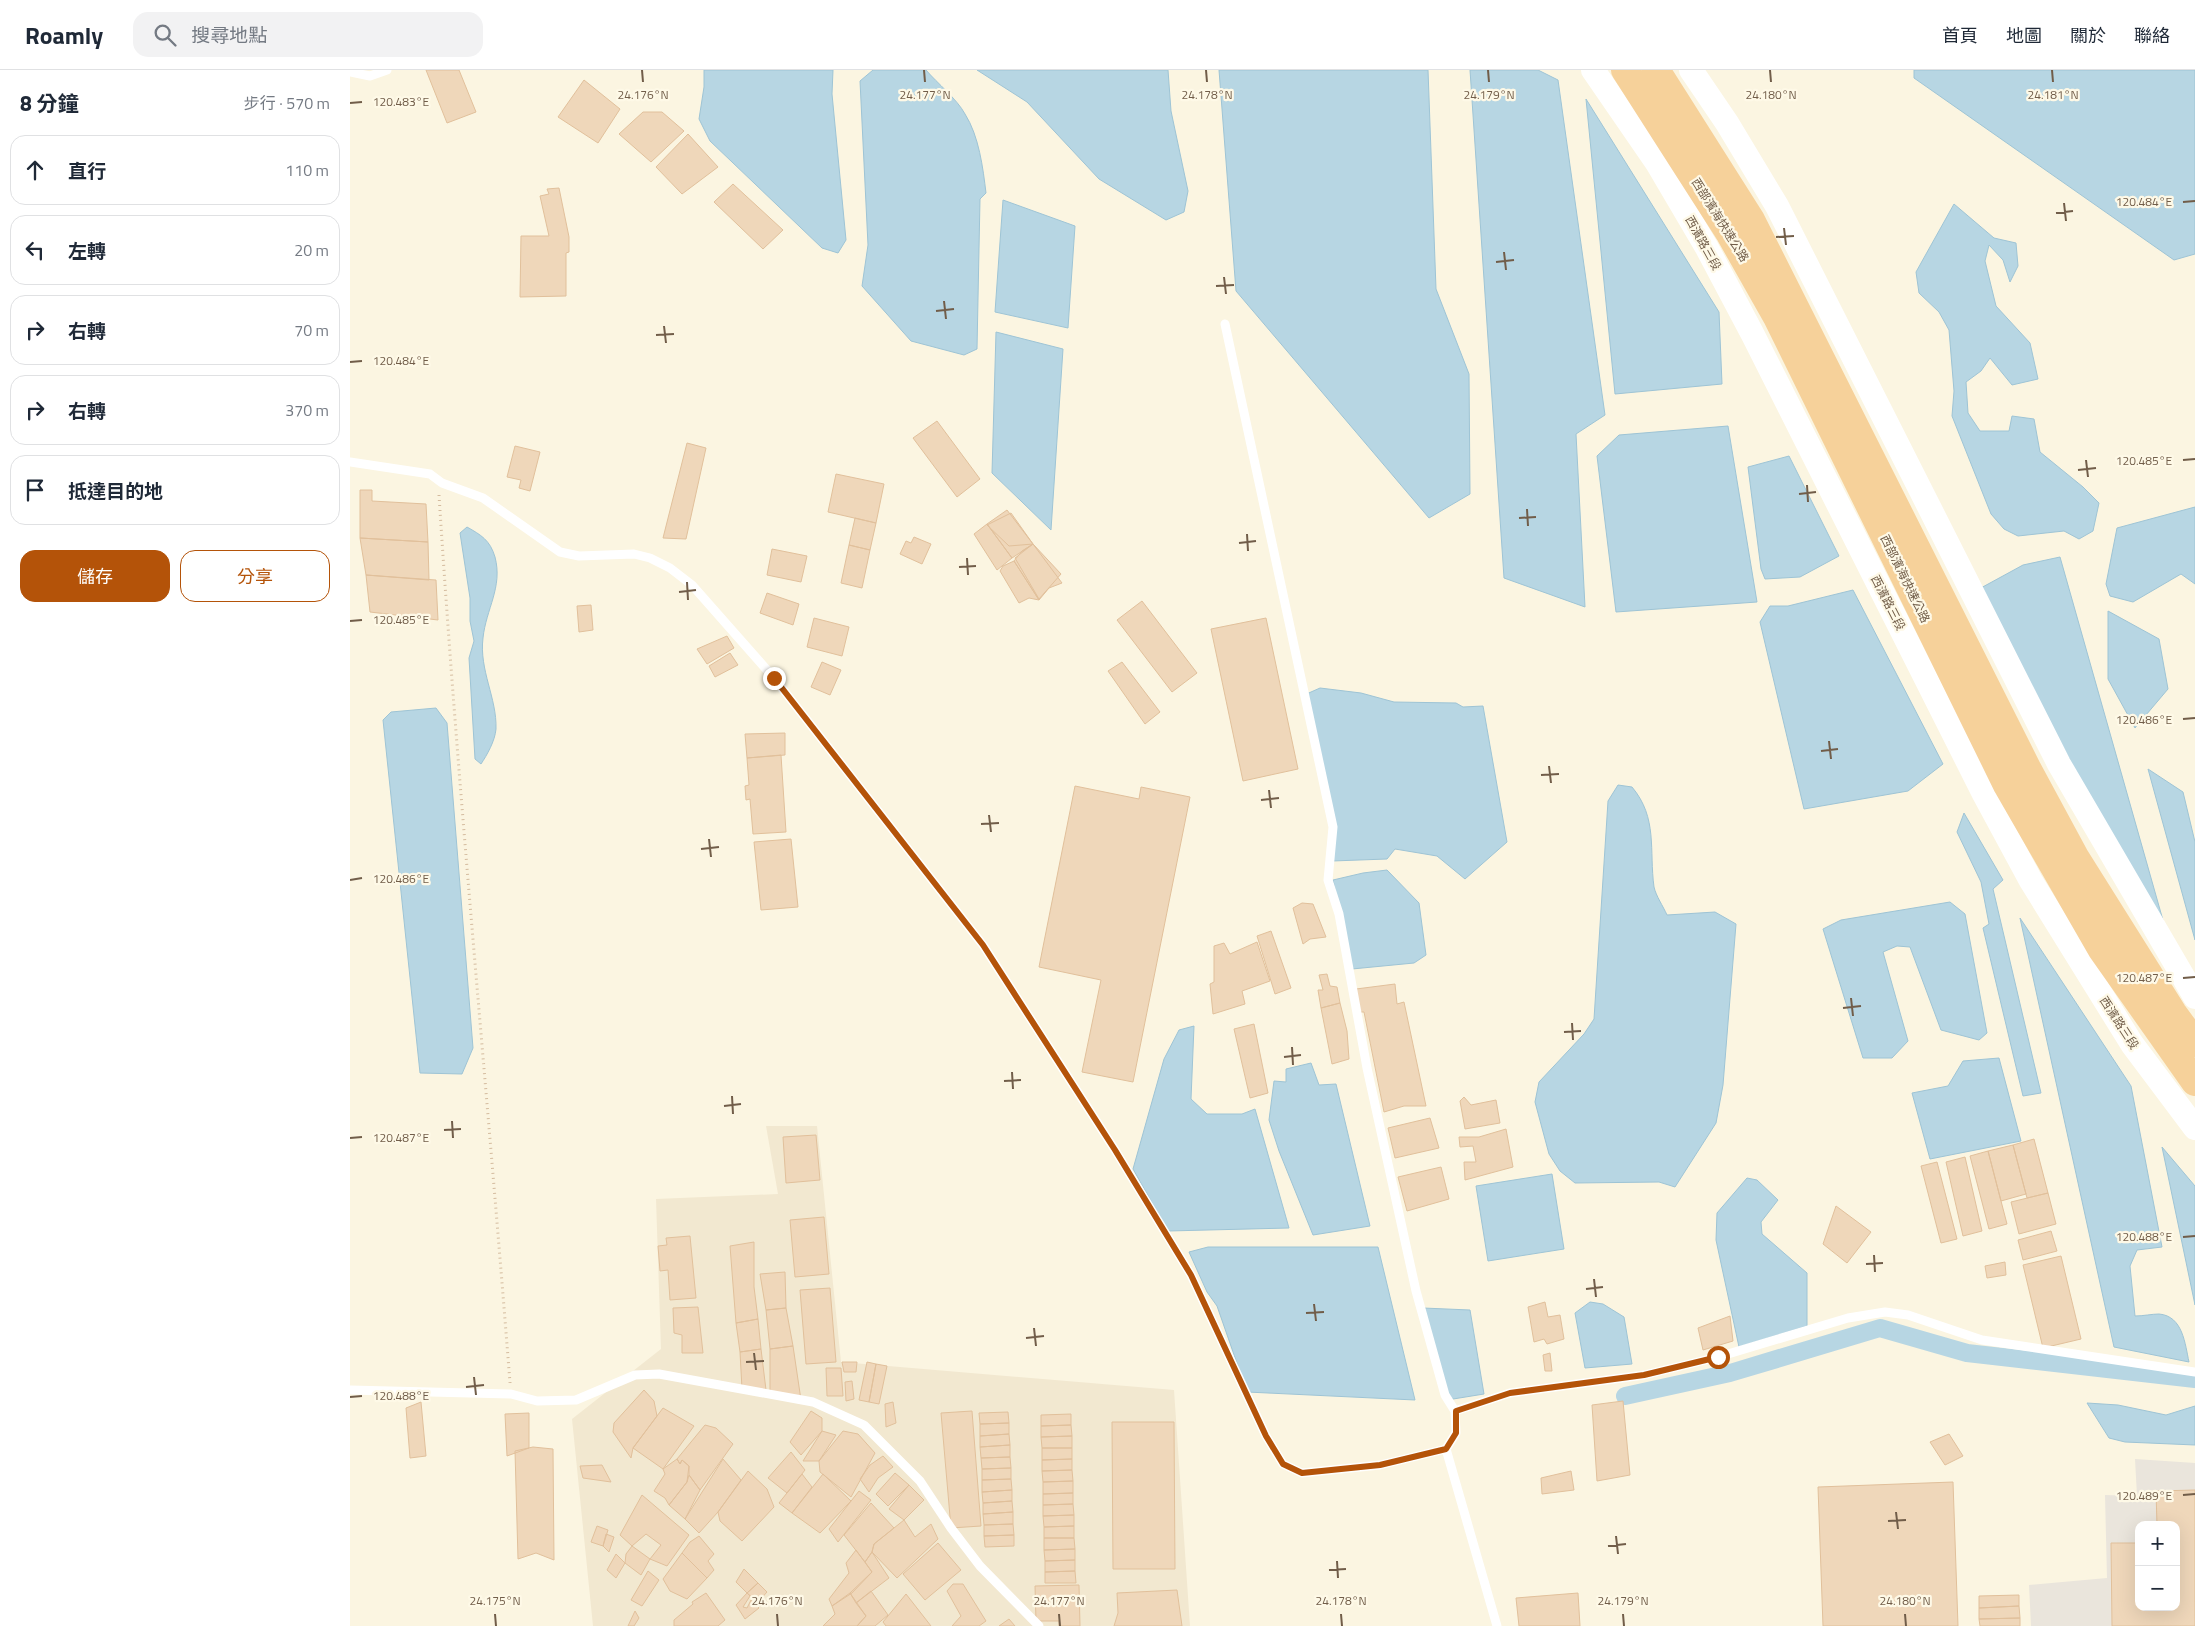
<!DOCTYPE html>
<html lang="zh-TW">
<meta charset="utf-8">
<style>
body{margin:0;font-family:"Titillium Web","Noto Sans TC",sans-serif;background:#f2f2f3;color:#1f2937}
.controls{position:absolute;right:15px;bottom:15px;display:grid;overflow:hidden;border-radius:10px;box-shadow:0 5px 20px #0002}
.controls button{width:45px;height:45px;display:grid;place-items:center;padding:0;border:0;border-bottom:1px solid #e0e1e3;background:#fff;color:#1f2937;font:25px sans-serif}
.stop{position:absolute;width:15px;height:15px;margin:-11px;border:4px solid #b45309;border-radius:50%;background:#fff}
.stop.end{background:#b45309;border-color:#fff;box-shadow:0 1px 5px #0008}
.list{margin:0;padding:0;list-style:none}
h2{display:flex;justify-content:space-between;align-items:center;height:65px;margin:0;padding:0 20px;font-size:21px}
h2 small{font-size:16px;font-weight:400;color:#747a83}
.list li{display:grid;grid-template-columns:32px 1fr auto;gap:15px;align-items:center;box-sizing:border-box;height:70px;margin:0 10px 10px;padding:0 10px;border:1px solid #e0e1e3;border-radius:15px}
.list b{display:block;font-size:19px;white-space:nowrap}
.list em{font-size:16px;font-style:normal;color:#747a83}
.actions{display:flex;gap:10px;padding:15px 20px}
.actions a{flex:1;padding:11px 0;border:1px solid #b45309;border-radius:15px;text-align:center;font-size:18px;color:#b45309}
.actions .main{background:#b45309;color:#fff}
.icon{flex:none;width:28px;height:28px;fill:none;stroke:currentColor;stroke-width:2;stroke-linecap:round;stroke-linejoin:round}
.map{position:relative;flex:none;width:1845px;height:1556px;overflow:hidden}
header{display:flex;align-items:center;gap:30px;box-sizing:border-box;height:70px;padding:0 25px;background:#fff;border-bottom:1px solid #e0e1e3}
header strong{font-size:24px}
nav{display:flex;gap:28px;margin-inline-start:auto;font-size:18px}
.search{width:350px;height:45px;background:#f2f2f3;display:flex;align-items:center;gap:12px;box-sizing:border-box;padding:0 18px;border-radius:15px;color:#747a83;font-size:19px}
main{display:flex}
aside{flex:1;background:#fff}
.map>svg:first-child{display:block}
.residential{fill:#f2e8d0}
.industrial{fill:#eae5dc;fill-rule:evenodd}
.water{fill:#b7d6e3;stroke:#9ec4d5}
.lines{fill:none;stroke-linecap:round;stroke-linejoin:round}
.canal{stroke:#b7d6e3;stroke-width:18}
.building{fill:#efd7ba;stroke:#e1c09b}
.path{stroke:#d4bb9e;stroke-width:3;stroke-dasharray:1 4;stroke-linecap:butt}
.service{stroke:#fff;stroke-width:9}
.tertiary{stroke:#fff;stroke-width:24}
.trunk{stroke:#f6d19a;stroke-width:28}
.route{stroke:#b45309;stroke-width:6}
.ticks{fill:none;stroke:#715d49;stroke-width:2}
.labels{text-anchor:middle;stroke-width:4.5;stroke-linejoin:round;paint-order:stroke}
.street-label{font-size:12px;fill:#715d49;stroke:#fef9e7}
.ticks-label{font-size:12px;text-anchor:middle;fill:#715d49;stroke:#fef9e7;stroke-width:4.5;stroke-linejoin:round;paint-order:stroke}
</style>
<header>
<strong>Roamly</strong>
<div class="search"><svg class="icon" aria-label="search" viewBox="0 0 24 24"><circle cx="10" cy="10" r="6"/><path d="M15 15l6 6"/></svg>搜尋地點</div>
<nav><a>首頁</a><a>地圖</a><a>關於</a><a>聯絡</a></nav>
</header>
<main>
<aside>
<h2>8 分鐘<small>步行 · 570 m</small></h2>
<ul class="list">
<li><svg class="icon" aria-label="ahead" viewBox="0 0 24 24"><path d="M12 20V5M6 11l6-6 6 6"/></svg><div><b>直行</b></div><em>110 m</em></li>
<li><svg class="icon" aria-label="left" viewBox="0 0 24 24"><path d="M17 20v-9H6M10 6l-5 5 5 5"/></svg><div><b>左轉</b></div><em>20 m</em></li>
<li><svg class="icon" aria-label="right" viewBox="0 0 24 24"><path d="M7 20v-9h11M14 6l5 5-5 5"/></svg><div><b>右轉</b></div><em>70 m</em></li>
<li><svg class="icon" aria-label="right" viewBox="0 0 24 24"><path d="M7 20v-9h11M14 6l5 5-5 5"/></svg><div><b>右轉</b></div><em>370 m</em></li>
<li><svg class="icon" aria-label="arrive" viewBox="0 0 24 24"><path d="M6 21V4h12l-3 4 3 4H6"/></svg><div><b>抵達目的地</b></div></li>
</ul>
<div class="actions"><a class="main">儲存</a><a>分享</a></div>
</aside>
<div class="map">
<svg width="1845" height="1556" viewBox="0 0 1845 1556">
<rect width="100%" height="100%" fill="#fbf5e1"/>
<path class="residential" d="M416 1056H467L491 1292 824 1320 840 1556H243L222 1349 311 1279 306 1129 428 1124Z"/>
<path class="industrial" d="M1785 1389 1845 1393V1556H1681L1679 1515 1757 1508 1755 1425 1787 1426ZM1789 1455H1826V1537H1789Z"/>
<path class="water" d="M354 0H483L482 24 496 170 488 183 472 178 360 71 349 49 354 17Z
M523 0H576C587 13 607 29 615 44 629 66 633 98 636 123L630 129 627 279 614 285 561 271 512 216 518 175 510 11Z
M627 0H818L821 41 838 121 834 142 816 150 749 109 677 32Z
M869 0H1078L1086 219 1119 304 1120 424 1079 448 886 221Z
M1120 0H1188L1208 10 1255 345 1226 364 1235 537 1154 508Z
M1564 0H1845V184L1824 190 1564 8Z
M1236 29 1369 242 1372 314 1265 324Z
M653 130 725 156 718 258 645 242Z
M1604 134 1644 168 1666 173 1668 196 1660 212 1653 190 1639 175 1635 191 1646 236 1680 273 1688 309 1662 315 1640 288 1631 301 1616 312 1618 343 1630 361H1659L1662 346 1684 349 1690 382 1733 417 1749 433 1743 461 1729 469 1714 461 1668 466 1654 459 1641 444 1602 346 1604 321 1599 260 1589 242 1569 223 1566 202Z
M646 262 713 279 701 460 642 403Z
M1378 356 1407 532 1266 542 1247 386 1269 365Z
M1439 386 1489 486 1450 507 1415 509 1411 499 1398 397Z
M1845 437V514L1831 504 1783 532 1760 526 1756 514 1767 458Z
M117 457C131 465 140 470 145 487 153 517 136 539 133 568 129 600 147 628 146 659 145 671 137 685 131 694L125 689 119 588 124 571 120 551V528L110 463Z
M1710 487 1822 882 1629 519 1673 495Z
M1503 520 1593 694 1558 721 1454 739 1410 552 1420 536H1438Z
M1758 541 1809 569 1818 619 1785 658 1758 609Z
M970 618 1011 623 1044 632 1106 633 1113 637 1133 636 1157 772 1115 809 1087 786 1045 779 1037 789 982 791 983 769 952 626Z
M86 638 97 653 123 978 112 1004 70 1003 33 650 41 642Z
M1798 699 1833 722 1845 772V870Z
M1268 715 1282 717C1308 748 1299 780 1304 817 1306 826 1313 836 1317 845L1365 842 1386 854 1373 1015 1366 1053 1325 1117 1309 1112 1225 1113 1210 1101 1199 1084 1185 1032 1189 1012 1234 964 1244 949 1258 731Z
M1614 743 1653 810 1643 819 1691 1023 1673 1026 1633 858 1639 854 1631 812 1607 762Z
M1037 800 1069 833 1076 885 1064 893 1002 899 983 810 1013 803Z
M1600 832 1615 844 1637 963 1629 970 1591 960 1560 877 1547 876 1533 882 1558 971 1542 988H1513L1473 859 1491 850Z
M1670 848 1781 1016 1812 1177 1787 1180 1780 1196 1785 1246C1793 1246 1802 1244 1809 1244 1833 1246 1835 1274 1839 1292L1764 1277Z
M844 956 841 1029 857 1044H892L905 1039 939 1158 818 1161 783 1099 814 989 829 960Z
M1649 988 1671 1071 1580 1089 1562 1023 1598 1016 1613 991Z
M961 993 969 1015 986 1014 1020 1156 963 1165 929 1081 919 1050 924 1011 936 1012V999Z
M1812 1077 1845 1116V1235Z
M1202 1104 1214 1179 1138 1191 1126 1116Z
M1397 1108 1407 1110 1428 1130 1411 1152 1412 1164 1457 1203V1256L1389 1277 1366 1170 1367 1143Z
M858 1177H1028L1065 1330 897 1322 867 1236 857 1222 839 1182Z
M1240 1232 1253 1234 1274 1247 1282 1294 1235 1298 1225 1243Z
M1073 1238 1120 1240 1134 1324 1097 1330Z
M1737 1333 1768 1335 1816 1345 1845 1336V1375L1775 1372 1759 1368Z"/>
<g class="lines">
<path class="canal" d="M1275 1326 1380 1303 1530 1258 1617 1283 1845 1309"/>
</g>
<path class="building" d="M76 0H109L126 42 97 53Z
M234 10 270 39 248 73 208 47Z
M293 42H312L334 61 301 92 269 64Z
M338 64 368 97 332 124 306 97Z
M383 114 433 160 413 179 364 132Z
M209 118 219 167V182L216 183V226L170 227 171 166H199L190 126 199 124 197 119Z
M587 351 630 409 607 427 563 368Z
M337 373 356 378 336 469 313 468Z
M165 376 190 382 180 421 169 418 171 410 157 407Z
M486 404 534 414 526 453 478 442Z
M10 420H22V431L76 434 78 472 10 468Z
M657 440 683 474 662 488 637 454Z
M661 443 683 474 659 476 637 455Z
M505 448 526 453 520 480 499 475Z
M637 454 662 488 647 500 624 464Z
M564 467 581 474 572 494 550 484 556 471 561 473Z
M10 468 78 472 79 510 16 505Z
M683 474 711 504 689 529 665 488Z
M683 474 712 513 699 518 689 530 664 491 672 481Z
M499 475 520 480 512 518 491 513Z
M422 479 457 486 451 512 417 505Z
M664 491 689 530 679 528 669 533 650 501 653 496Z
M16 505 86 510 88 550 20 542Z
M417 523 449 534 443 555 410 543Z
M792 531 847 603 822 622 767 550Z
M241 535 243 560 229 562 227 536Z
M464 548 499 557 492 586 457 577Z
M916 548 948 699 893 711 861 559Z
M377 566 384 578 357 594 347 579Z
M380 583 388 595 365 607 359 596Z
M472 592 491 600 480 625 461 617Z
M772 592 810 642 795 654 758 601Z
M435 663V685L397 688 395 664Z
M431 685 436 762 403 764 400 729 396 730 395 716 399 715 397 688Z
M725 716 789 729 791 717 840 727 783 1012 732 1002 751 910 689 897Z
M441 769 448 837 411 840 404 772Z
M952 833 963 834 976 867 960 869 953 874 943 838Z
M921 861 941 918 925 924 907 866Z
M907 872 920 911 892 921 895 934 863 944 860 914 864 912V876L874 873 880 884Z
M977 904 980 916 987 917 990 933 971 938 968 920H973L969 905Z
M1045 914 1047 934 1054 932 1076 1036H1054L1034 1042 1014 942H1010L1006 919Z
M990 933 997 961 999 989 982 994 971 938Z
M904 954 918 1023 900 1028 884 959Z
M1114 1027 1121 1035 1146 1030 1150 1053 1115 1059 1110 1031Z
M1080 1048 1089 1078 1045 1088 1038 1058Z
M1156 1059 1163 1097 1115 1110 1114 1092H1126L1123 1076 1110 1077 1109 1067H1129Z
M466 1065 470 1110 436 1113 433 1067Z
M1684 1069 1698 1123 1677 1128 1663 1075Z
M1663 1075 1676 1124 1651 1131 1638 1081Z
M1638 1081 1657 1154 1639 1159 1620 1086Z
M1615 1087 1632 1161 1613 1166 1596 1092Z
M1587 1092 1607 1169 1591 1173 1571 1096Z
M1091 1097 1099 1129 1057 1141 1048 1107Z
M1698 1123 1706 1154 1669 1164 1661 1132Z
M1486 1136 1521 1162 1497 1193 1473 1174Z
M474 1147 479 1204 445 1207 440 1150Z
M1701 1161 1707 1181 1673 1190 1668 1170Z
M340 1166 346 1228 320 1230 318 1200 310 1201 308 1176 317 1175 316 1168Z
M404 1172V1217L408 1249 386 1253 380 1176Z
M1711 1186 1731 1269 1693 1278 1673 1195Z
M1655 1192 1656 1205 1637 1208 1635 1196Z
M435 1202 436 1238 416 1240 410 1204Z
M480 1218 486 1292 456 1294 450 1220Z
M1195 1232 1198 1247 1210 1245 1214 1269 1197 1274 1194 1269 1184 1272 1178 1237Z
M348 1237 353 1283H332V1265L324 1263 323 1238Z
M436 1238 443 1276 420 1279 416 1240Z
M1380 1246 1383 1271 1353 1280 1348 1258Z
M408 1249 411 1279 390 1282 386 1253Z
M443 1276 451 1330 420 1324V1279Z
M411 1279 416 1320 392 1319 390 1282Z
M1200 1283 1202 1301H1195L1193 1285Z
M492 1292H507L506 1302H494Z
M517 1292 526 1294 519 1332 509 1330Z
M526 1294 537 1296 529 1334 519 1332Z
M476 1298H491L493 1326H477Z
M502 1311 504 1329 496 1331 495 1312Z
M294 1320 304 1331 307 1346 283 1378 281 1388 263 1362 264 1353Z
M1273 1331 1280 1405 1247 1411 1242 1335Z
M71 1332 76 1386 60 1388 56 1338Z
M543 1332 546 1353 536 1357 535 1334Z
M313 1338 344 1356 313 1399 283 1378Z
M461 1341 472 1348V1361L451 1385 440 1372Z
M622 1341 631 1456 601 1458 591 1343Z
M658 1342 659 1353 630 1354 629 1343Z
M179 1343V1378L157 1386 155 1344Z
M721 1344V1355L691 1356V1345Z
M762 1352H824L825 1499H763Z
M659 1353V1364L630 1366V1354Z
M355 1355 366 1358 383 1374 350 1420 339 1405V1396L332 1390 330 1394 327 1389Z
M721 1355 722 1366 691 1367V1356Z
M472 1361 486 1365 469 1391H453Z
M493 1361 508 1364 525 1383 501 1427 470 1402 469 1391Z
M659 1364 660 1375 630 1377V1366Z
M1599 1364 1613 1386 1595 1395 1580 1372Z
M722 1366V1378H692L691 1367Z
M660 1375V1387L631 1388 630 1377Z
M183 1377 203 1379 204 1490 186 1483 168 1489 165 1381Z
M692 1378H722V1389L692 1390Z
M441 1382 455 1400 437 1423 418 1408Z
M533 1386 543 1397 528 1408 519 1422 510 1409 520 1395Z
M660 1387 661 1398 632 1399 631 1388Z
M327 1389 330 1394 332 1390 339 1396 337 1412 319 1435 315 1428 304 1421 315 1404 313 1399Z
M373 1389 391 1410 368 1442 349 1463 335 1449Z
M722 1389V1400L692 1401V1390Z
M252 1395 261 1412 233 1408 230 1396Z
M661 1398V1409L632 1410V1399Z
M722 1400 723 1411 693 1412 692 1401Z
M398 1401 417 1419 424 1437 392 1471 370 1451 368 1442Z
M1221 1401 1224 1420 1192 1424 1191 1408Z
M545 1403 559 1415 538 1436 526 1424Z
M452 1404 462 1417 442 1443 429 1433Z
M473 1404 501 1431 470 1463 442 1443Z
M339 1405 350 1420 335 1449 319 1435 337 1412Z
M661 1409 662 1420 632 1422V1410Z
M723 1411V1423L693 1424V1412Z
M1603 1412 1608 1556H1473L1468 1417Z
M559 1415 574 1430 554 1450 539 1439Z
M662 1420V1431L633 1433 632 1422Z
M1845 1420V1556H1762L1761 1473H1789V1537H1826V1455H1807L1806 1421Z
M509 1421 521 1430 488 1472 479 1459Z
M723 1423V1434L693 1435V1424Z
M292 1425 339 1465 317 1496 300 1489 311 1475 296 1464 282 1476 270 1465Z
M662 1431 663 1442 633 1444V1433Z
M521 1433 544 1458 524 1474 522 1482 515 1492 494 1465Z
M723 1434 724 1445 693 1446V1435Z
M663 1442V1454L634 1455 633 1444Z
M724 1445V1456L694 1457 693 1446Z
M554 1450 565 1467 581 1454 588 1469 547 1508 522 1482 524 1474Z
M663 1454 664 1465 634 1466V1455Z
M247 1456 258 1460 253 1476 241 1472Z
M724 1456V1468H694V1457Z
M256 1464 264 1467 259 1482 253 1476Z
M664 1465V1476L635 1477 634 1466Z
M349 1466 364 1484 358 1491 364 1500 357 1508 332 1483 340 1472Z
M694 1468H724L725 1479 694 1480Z
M588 1473 611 1500 575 1530 553 1504Z
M282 1476 300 1489 291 1505 275 1493 276 1484Z
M725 1479V1490L695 1491 694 1480Z
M506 1480 522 1502 502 1523 482 1536 479 1529 499 1503 496 1493Z
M522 1482 539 1508 506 1533 500 1523 522 1502 515 1492Z
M332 1483 357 1508 337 1529 320 1521 313 1509Z
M266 1484 275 1493 266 1508 257 1500Z
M725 1490V1501L695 1502V1491Z
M394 1499 408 1513 397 1523 386 1512Z
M298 1501 309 1510 292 1536 281 1530Z
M725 1501 726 1513H695V1502Z
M408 1513 417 1522 408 1532 397 1523Z
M603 1514H613L636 1551 629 1556H602L611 1546 597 1521Z
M729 1515 730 1556H709V1551H686L685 1516Z
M827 1520 832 1556H764L768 1543 767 1523Z
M521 1521 538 1545 525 1556H507L516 1546 506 1533Z
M356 1523 375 1550 368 1556H324V1550L343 1534 342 1532Z
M397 1523 400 1526 393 1537 397 1538 401 1530 409 1538 395 1549 386 1535Z
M500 1523 516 1546 507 1556H473L485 1544 482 1536Z
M1228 1523 1230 1556H1169L1166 1528Z
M556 1524 581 1556H536L533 1552Z
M1669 1525V1536L1629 1538V1526Z
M1669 1536 1670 1548 1629 1549V1538Z
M285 1541 289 1548 284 1556H278Z
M1670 1548V1556H1630L1629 1549Z
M659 1549 665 1556H649Z"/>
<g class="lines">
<path class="path" d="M89 425C108 722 137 1017 160 1313"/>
<path class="service" d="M0 2 20 6 37 0
M0 392 80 404 92 413 133 428 210 482 229 486 284 484 300 488 320 498 342 515 424 608 633 875 765 1080 841 1205 916 1366 933 1394 952 1403 1030 1395 1096 1379 1106 1363 1105 1341 1095 1325 1066 1221 1017 998 989 844 978 810 983 757 875 254
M0 1320 161 1324 187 1331 226 1330 285 1305 309 1304 463 1332 514 1355 570 1411 601 1458 630 1496 689 1556
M1105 1341 1160 1323 1294 1305 1368 1287 1498 1248 1535 1242 1558 1245 1632 1270 1845 1302
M1096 1379 1147 1556"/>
<path class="tertiary" d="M1243 0 1307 93 1357 178 1403 265 1634 724 1681 811 1782 974 1845 1058
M1341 0 1377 53 1427 136 1709 694 1845 927"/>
<path class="trunk" d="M1275 0 1380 164 1427 247 1657 715 1752 880 1845 1012
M1306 0 1401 150 1678 700 1725 787 1823 943 1845 973"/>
</g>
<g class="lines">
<path class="route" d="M424 608 633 875 765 1080 841 1205 916 1366 933 1394 952 1403 1030 1395 1096 1379 1106 1363V1341L1160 1323 1294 1305 1368 1287"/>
</g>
<path class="ticks" d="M292 0 293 12M574 0 575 12M856 0 857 12M1138 0 1139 12M1420 0 1421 12M1702 0 1703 12M0 33 12 32M1833 132 1845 131M1714 133 1716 151M1706 143 1723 141M1434 158 1436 175M1426 167 1444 166M1154 182 1156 200M1146 192 1164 190M874 207 876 224M866 216 884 215M594 231 596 249M586 241 604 239M314 256 316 273M306 265 324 264M0 292 12 291M1736 390 1738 407M1833 390 1845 389M1728 400 1746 398M1457 415 1458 432M1449 424 1466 422M1177 439 1178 456M1169 448 1186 447M897 464 898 481M889 473 906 471M617 488 618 505M609 497 626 496M337 512 338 530M329 522 346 520M0 551 12 550M1833 649 1845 648M1479 671 1481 689M1471 681 1488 679M1199 696 1201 713M1191 705 1209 704M919 720 921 738M911 730 929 728M639 745 641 762M631 754 649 753M359 769 361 787M351 779 369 777M0 810 12 808M1833 908 1845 907M1501 928 1503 946M1493 938 1511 936M1222 953 1223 970M1214 962 1231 961M942 977 943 995M934 987 951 985M662 1002 663 1019M654 1011 671 1010M382 1026 383 1044M374 1036 391 1034M102 1051 103 1068M94 1060 111 1059M0 1068 12 1067M1833 1167 1845 1166M1524 1185 1525 1202M1516 1194 1533 1193M1244 1209 1246 1227M1236 1219 1253 1217M964 1234 966 1251M956 1243 974 1242M684 1258 686 1276M676 1268 694 1266M404 1283 406 1300M396 1292 414 1291M124 1307 126 1325M116 1317 134 1315M0 1327 12 1326M1833 1425 1845 1424M1546 1442 1548 1459M1538 1451 1556 1450M1266 1466 1268 1484M1258 1476 1276 1474M987 1491 988 1508M979 1500 996 1499M145 1544 146 1556M427 1544 428 1556M709 1544 710 1556M991 1544 992 1556M1273 1544 1274 1556M1555 1544 1556 1556"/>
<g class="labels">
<g class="street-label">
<text transform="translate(1370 150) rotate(58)" y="4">西部濱海快速公路</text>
<text transform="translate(1353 173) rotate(61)" y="4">西濱路三段</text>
<text transform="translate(1555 509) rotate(64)" y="4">西部濱海快速公路</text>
<text transform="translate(1538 533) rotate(63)" y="4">西濱路三段</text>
<text transform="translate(1769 953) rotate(57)" y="4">西濱路三段</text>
</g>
</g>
<g class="ticks-label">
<text x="293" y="29">24.176°N</text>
<text x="575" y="29">24.177°N</text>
<text x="857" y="29">24.178°N</text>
<text x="1139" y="29">24.179°N</text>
<text x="1421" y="29">24.180°N</text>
<text x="1703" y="29">24.181°N</text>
<text x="51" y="36">120.483°E</text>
<text x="1794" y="136">120.484°E</text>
<text x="51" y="295">120.484°E</text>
<text x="1794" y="395">120.485°E</text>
<text x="51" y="554">120.485°E</text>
<text x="1794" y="654">120.486°E</text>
<text x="51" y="813">120.486°E</text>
<text x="1794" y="912">120.487°E</text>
<text x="51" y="1072">120.487°E</text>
<text x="1794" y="1171">120.488°E</text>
<text x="51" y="1330">120.488°E</text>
<text x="1794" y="1430">120.489°E</text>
<text x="145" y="1535">24.175°N</text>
<text x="427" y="1535">24.176°N</text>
<text x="709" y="1535">24.177°N</text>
<text x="991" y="1535">24.178°N</text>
<text x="1273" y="1535">24.179°N</text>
<text x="1555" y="1535">24.180°N</text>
</g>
</svg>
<div class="controls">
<button>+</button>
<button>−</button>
</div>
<div class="stop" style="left:1368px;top:1287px"></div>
<div class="stop end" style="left:424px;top:608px"></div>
</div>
</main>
